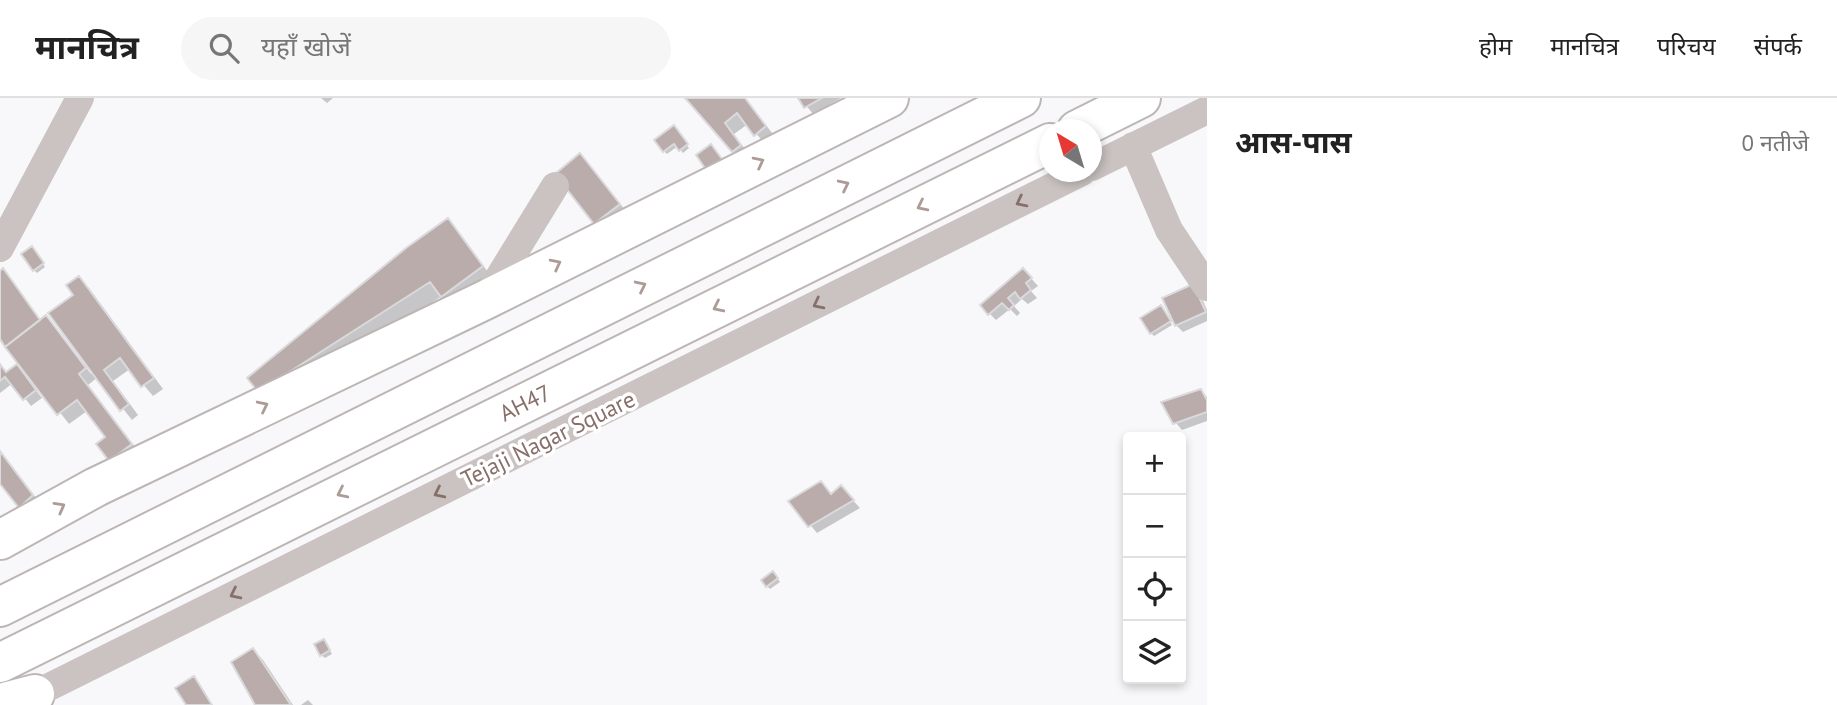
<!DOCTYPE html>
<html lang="hi">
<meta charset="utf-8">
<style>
body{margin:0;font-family:"PT Sans","Noto Sans Devanagari",sans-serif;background:#f6f6f6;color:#222}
.controls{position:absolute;right:21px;bottom:21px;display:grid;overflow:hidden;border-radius:7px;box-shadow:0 4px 10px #0003}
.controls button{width:63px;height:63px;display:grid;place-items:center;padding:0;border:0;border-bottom:2px solid #e0e0e0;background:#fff;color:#222;font:35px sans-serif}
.compass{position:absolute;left:1039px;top:21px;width:63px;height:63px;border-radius:50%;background:#fff;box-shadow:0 4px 10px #0003;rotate:322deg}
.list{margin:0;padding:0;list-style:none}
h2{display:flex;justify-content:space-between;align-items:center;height:91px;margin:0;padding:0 28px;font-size:30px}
h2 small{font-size:23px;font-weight:400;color:#767676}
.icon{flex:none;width:38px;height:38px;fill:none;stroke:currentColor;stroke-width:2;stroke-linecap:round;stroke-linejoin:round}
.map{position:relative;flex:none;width:1207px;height:607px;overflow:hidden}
header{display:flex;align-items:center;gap:42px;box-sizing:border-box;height:98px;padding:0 35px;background:#fff;border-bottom:2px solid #e0e0e0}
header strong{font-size:33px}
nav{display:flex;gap:38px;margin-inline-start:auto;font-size:24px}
.search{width:490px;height:63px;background:#f6f6f6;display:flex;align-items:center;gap:18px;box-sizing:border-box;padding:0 24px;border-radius:38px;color:#767676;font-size:26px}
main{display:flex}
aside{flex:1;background:#fff}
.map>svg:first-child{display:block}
.shadow{fill:#0003}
.building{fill:#b9acaa;stroke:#dadadc;stroke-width:2}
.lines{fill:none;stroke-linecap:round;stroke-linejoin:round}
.highway-casing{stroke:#bdb6b5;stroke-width:42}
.minor{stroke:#cac3c1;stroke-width:28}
.highway{stroke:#fff;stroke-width:38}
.oneway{stroke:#ac9b97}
.oneway2{stroke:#88706a}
.labels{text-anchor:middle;stroke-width:7;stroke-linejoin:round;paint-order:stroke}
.street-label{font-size:23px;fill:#88706a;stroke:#fff}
</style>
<header>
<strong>मानचित्र</strong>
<div class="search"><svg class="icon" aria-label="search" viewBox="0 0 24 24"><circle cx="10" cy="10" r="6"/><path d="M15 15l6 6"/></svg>यहाँ खोजें</div>
<nav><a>होम</a><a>मानचित्र</a><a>परिचय</a><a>संपर्क</a></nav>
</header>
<main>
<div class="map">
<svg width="1207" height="607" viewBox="0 0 1207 607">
<rect width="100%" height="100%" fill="#f8f8fa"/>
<path class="shadow" d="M321 0H333L327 5Z
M687 0H745L776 40 766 47 748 26 734 36 750 58 744 63 707 26Z
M800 0H841L813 16Z
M676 33 689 50 683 55 678 48 667 56 664 53Z
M590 68 629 117 606 135 596 125Z
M448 122 495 183 456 211 442 198 272 307 249 280Z
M35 154 45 169 37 175 34 172Z
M3 172 41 223 46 220 56 230 91 276 94 274 76 197 78 180 89 190 163 291 153 298 130 271 113 283 138 317 132 322 98 279 88 287 142 358 111 362 107 339 87 313 69 326 0 237V175Z
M1030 179 1038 188 1031 193 1037 200 1028 206 1022 201 1014 208 1020 215 1017 218 1010 211 996 222 989 215Z
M1200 196 1207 212V223L1183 234 1176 227Z
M1164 212 1172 227 1154 238 1151 235Z
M0 266 7 275 17 268 42 300 31 308 13 285 0 295Z
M1200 293 1207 299V323L1182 332 1175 324Z
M0 353 42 408 20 409 0 383Z
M821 385 832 397H848L860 410 817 435 791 404Z
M776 478 780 484 770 491 767 488Z
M326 546 332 556 325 560 321 557Z
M253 552 263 562 293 607H257Z
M308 602 313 607H301Z"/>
<path class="building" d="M685 0H745L766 28 754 38 737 15 725 25 741 47 732 54Z
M798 0H822L804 10Z
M674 27 688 46 679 53 674 46 663 54 654 42Z
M711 46 727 68 711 79 696 57Z
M580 55 620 106 594 126 555 76Z
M448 120 483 168 441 199 430 184 258 294 247 280 406 150Z
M32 148 44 165 33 173 21 156Z
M3 170 40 222 5 249 0 241V173Z
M1023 170 1032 180 1026 185 1031 192 1020 201 1015 194 1008 200 1014 207 1009 212 1002 205 988 217 980 207Z
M79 178 154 280 141 289 120 260 104 272 129 306 120 313 48 215 73 197 66 187Z
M1193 186 1206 214 1175 228 1162 200Z
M1161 207 1171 223 1150 236 1140 220Z
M46 217 86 270 79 276 132 346 109 363 96 346 105 339 77 302 57 317 5 249Z
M0 266 6 274 17 266 36 292 23 302 5 279 0 283Z
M1201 291 1207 302V314L1173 326 1161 304Z
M0 353 33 397 19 410 0 386Z
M821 383 831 396 841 387 854 402 808 429 788 403Z
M773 473 778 480 766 489 761 482Z
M324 541 330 552 320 558 314 546Z
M253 550 291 607H255L231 564Z
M194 578 212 607H186L175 590Z"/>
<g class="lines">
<defs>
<g id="highway">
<path d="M1077 32 1141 0"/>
<path d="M0 442 96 389 485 202 889 0"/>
<path d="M0 509 1021 0"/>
<path id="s1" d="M0 565 1050 45"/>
<path d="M0 605 35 596"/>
</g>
</defs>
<use href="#highway" class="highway-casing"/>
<path class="minor" d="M1133 48 1169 132 1207 189
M1092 69 1207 12
M0 150 80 0
M485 202 555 88
M17 605 1082 74"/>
<use href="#highway" class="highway"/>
</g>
<defs><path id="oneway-chevron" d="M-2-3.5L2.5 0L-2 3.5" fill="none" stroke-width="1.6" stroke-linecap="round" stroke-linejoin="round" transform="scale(1.75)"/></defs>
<g class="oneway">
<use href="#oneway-chevron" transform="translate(759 64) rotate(-27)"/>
<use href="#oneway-chevron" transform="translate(844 87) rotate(-26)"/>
<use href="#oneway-chevron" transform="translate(922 108) rotate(154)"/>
<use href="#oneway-chevron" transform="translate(556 166) rotate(-27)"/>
<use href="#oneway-chevron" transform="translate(641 188) rotate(-26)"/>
<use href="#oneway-chevron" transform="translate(718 209) rotate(154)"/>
<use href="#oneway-chevron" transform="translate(263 308) rotate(-26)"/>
<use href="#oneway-chevron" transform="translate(342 395) rotate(154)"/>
<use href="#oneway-chevron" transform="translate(60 409) rotate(-29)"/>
</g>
<g class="oneway2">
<use href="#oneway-chevron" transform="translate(1021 104) rotate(153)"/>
<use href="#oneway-chevron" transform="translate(818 206) rotate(153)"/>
<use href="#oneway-chevron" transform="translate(439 395) rotate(154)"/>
<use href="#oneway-chevron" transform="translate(235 496) rotate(154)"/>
</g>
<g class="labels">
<g class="street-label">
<text dy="8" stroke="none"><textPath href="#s1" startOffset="586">AH47</textPath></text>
<text transform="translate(548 341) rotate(-26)" y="8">Tejaji Nagar Square</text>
</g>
</g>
</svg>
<div class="controls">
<button>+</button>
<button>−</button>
<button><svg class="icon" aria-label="locate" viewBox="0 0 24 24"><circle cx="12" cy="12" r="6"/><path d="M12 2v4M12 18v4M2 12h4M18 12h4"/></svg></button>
<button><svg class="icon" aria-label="layers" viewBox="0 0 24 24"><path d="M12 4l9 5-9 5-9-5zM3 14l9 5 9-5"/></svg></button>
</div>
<svg class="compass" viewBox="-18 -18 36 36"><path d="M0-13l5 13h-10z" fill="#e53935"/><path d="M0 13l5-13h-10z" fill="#767676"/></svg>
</div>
<aside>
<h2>आस-पास<small>0 नतीजे</small></h2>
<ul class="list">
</ul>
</aside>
</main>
